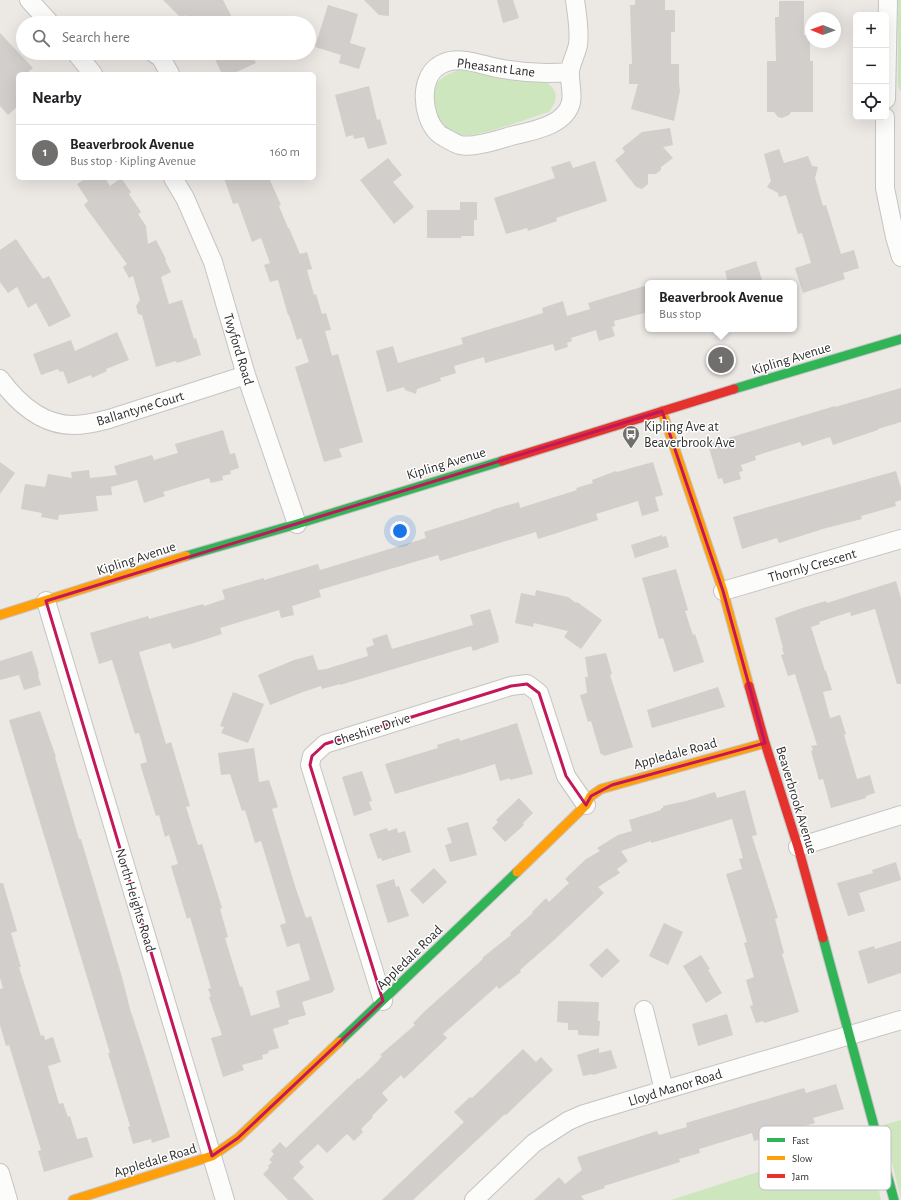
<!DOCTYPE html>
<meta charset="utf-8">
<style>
body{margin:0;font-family:"Alegreya Sans",sans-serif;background:#f2f2f2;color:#202124}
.controls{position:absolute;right:12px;top:12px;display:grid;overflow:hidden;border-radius:6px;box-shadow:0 4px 16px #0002}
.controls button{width:36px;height:36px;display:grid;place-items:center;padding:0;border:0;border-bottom:1px solid #e0e0e0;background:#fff;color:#202124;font:20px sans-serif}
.compass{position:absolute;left:805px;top:12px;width:36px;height:36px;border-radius:50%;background:#fff;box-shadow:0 4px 16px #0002;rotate:271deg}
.you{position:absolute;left:400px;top:531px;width:14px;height:14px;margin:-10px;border:3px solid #fff;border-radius:50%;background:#1a73e8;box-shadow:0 0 0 6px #1a73e833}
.badge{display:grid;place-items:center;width:26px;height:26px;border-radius:50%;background:#706f6e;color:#fff;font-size:13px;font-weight:700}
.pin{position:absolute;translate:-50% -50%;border:2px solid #fff;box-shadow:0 1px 4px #0006}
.popup{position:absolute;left:645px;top:280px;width:152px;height:52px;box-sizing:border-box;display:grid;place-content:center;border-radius:6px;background:#fff;filter:drop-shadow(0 1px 3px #0005);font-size:13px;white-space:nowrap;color:#757577}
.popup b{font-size:15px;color:#202124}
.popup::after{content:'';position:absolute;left:50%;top:100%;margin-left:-8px;border:8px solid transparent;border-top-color:#fff}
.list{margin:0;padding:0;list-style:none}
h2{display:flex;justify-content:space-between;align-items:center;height:52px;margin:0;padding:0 16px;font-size:17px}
h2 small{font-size:13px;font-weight:400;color:#757577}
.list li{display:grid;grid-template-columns:26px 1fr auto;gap:12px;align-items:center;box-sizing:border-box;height:56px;padding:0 16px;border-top:1px solid #e0e0e0}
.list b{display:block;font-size:15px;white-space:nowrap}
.list p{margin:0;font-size:13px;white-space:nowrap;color:#757577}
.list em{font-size:13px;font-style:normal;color:#757577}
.icon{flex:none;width:22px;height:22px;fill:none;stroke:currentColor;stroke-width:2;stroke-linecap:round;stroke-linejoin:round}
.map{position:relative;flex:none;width:901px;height:1200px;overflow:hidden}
.search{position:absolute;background:#fff;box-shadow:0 4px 16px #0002;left:16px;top:16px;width:300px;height:44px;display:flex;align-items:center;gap:10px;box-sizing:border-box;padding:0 14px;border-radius:22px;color:#757577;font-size:15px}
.panel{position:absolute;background:#fff;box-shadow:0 4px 16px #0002;left:16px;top:72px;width:300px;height:108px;border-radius:6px}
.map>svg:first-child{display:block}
.green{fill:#cee6be}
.building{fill:#d1cecb}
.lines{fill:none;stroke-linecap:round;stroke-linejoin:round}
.street-casing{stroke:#c5c4c5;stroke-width:20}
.fast-casing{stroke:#c5c4c5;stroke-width:11}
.slow-casing{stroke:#c5c4c5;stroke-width:11}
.jam-casing{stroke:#c5c4c5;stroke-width:11}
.street{stroke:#fcfcfb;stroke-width:18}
.fast{stroke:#30b455;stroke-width:9}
.slow{stroke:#ff9f0a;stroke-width:9}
.jam{stroke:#e5322d;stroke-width:9}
.marked{fill:none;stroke:#c2185b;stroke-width:3;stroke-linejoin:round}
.labels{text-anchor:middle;stroke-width:3;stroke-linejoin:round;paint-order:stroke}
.street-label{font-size:14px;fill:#2e2e2e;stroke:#fff}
.poi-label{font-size:14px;fill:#2e2e2e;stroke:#fff;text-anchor:start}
.key{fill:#fff;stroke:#c0c0c0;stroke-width:1}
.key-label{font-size:11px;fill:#2e2e2e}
</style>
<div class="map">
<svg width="901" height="1200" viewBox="0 0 901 1200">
<rect width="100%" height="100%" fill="#ece8e4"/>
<path class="green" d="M898 0H901V92L898 86Z
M458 70 500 74 546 82C559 91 558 100 549 112 526 119 504 128 481 133 476 134 471 136 466 135 462 135 457 135 454 134 436 126 426 96 439 81 444 75 452 73 458 70Z
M901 1120V1200L883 1125Z
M867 1137 881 1200H671Z"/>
<path class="building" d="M163 0H223L235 23H194L186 15 182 19Z
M364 0H389V16L379 15Z
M497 0H513L519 18 503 23Z
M635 0H665V10H675V32H671V64H679V83L680 91 674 121 631 109 638 84H629V64H632L630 5H635Z
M779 1H804V35H810V61H813V112H791L789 115 782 118 778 117 774 112H767V61H776L775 17H779Z
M328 5 358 14 350 43 366 48 359 69 339 63 341 55 315 47Z
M0 33 33 68 26 74H18V106L8 115 0 106Z
M212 53H251L256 63 232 74H222Z
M369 86 377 120 380 119 387 144 368 149 364 137 354 139 353 135 346 137 335 95Z
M670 128 673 145 663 147 673 158 661 167V170L656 174H648V184L642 189 636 187 615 160 625 152 622 148 642 132Z
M779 149 784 163 808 156 812 166 818 167 815 178 823 206 826 205 841 254 854 250 859 268 843 273 845 279 803 293 795 268 811 263 802 233 798 234 786 195 779 197 778 193 767 187 771 181 764 154Z
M388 158 402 175 393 182 414 207 394 224 360 180Z
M570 161 573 168 595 161 607 201 556 218 557 221 528 231 527 228 506 234 494 198 555 178 551 167Z
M86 178H105L110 186 121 178 131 192 129 194 141 212 138 214 146 226 148 244 156 240 166 259 165 260 171 272 161 277 169 304 182 300 194 339 196 338 201 355 177 363 176 361 156 367 142 315 138 314 136 306 140 300 133 276 129 278 123 267 127 264 84 205 88 201 77 184Z
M224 178H269L281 205 279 206 288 228H289L300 254 307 252 312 269 307 270 314 295 316 294 322 314 326 313 331 330 325 331 332 356 338 354 363 442 339 449 342 457 324 462 295 367 309 362 301 338 297 340 289 315H288L278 280 270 282 264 265 270 263 261 238 252 242 238 203 233 204Z
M460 202H477V220H474V236H461V238H427V210H460Z
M16 239 43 279 49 276 71 316 49 327 36 303 28 308 17 287 8 293 0 282V250Z
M756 261 763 283H728L725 271Z
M648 285V312L614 321 615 326 612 327 615 336 599 341 596 330 571 338 572 341 567 343 568 347 555 351 553 344 485 363 484 357 454 366 456 373 440 378 441 381 417 389 416 394 405 390 404 387 387 392 376 351 393 346 398 363 463 344 461 338 543 313 542 308 563 301 567 316 590 309 588 303Z
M117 332 129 360 106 369 107 371 92 378 91 375 68 384 63 371 60 372 58 369 41 375 33 354 71 340 75 351Z
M901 388V422L878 429V430L833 445 830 437 802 446 800 442 755 456 756 460 741 465 743 471 739 472 741 479 724 484 722 478 718 479 708 444 835 406V407Z
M223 430 230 454 235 453 239 468 230 471 231 474 222 476 223 480 211 483 209 478 163 492 165 496 144 503 137 480 111 487 112 495 96 496 98 511 59 515 58 520 41 517 42 513 21 509 25 484 45 487 48 474 72 478 71 472 89 470 90 478 117 475 114 466 152 455 154 460 178 453 175 444Z
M0 462 15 473 0 494Z
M653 462 663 495 655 497 659 511 642 516 638 501 596 514 598 520 538 539 536 532 440 561 438 555 319 590 321 597 292 606 294 615 281 618 279 610 220 628 222 634 194 643 173 649 170 643 139 652 166 744 171 742 190 806 186 807 198 845 202 844 222 908 220 909 228 937 225 938 240 987 242 986 251 1016 280 1007 276 991 310 980 299 943 287 947 280 925 286 923 261 841 255 843 245 810 242 811 230 774 221 775 218 753 254 748 259 782 269 780 278 807 272 809 295 886 306 918 311 916 335 990H333V992L302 1002 306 1015 288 1020 289 1024 273 1029 279 1048 268 1051 269 1053 262 1055 263 1059 242 1065 244 1070 223 1077 211 1038 222 1035 209 997 211 996 208 989 211 988 190 917 187 919 171 866 178 864 169 835 165 837 159 815 156 816 140 764 147 762 139 733 135 734 112 660 99 664 90 633 148 616 149 619 203 604 204 606 225 599 222 590 264 578V580L318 564 320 570 426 538 424 532 491 511V510L519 502 520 508 577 490 576 488 593 483 592 480 616 471 617 472Z
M896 471 901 488V500L895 502 896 506 861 516 862 519 826 528 779 543 777 538 742 549 733 517Z
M662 535V537L666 536 669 547 635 558 631 545Z
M676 569 688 610 685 611 693 635 695 634 704 662 674 672 663 638 659 639 642 578Z
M896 581 901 598V684H897L875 609 851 616 850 612 819 622 820 624 811 627 825 671H826L832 690 823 692 830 718 840 715 846 734 844 735 857 779 870 775 875 793 866 796V798L831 808 823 779 819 780 811 751 813 750 811 746 817 745 795 674 788 676 781 655 784 654 782 648H783L775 618 802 608 826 601 827 603Z
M536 590 568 597 576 603 577 602 602 620 581 649 564 637 568 631 534 623 533 627 515 623 521 593 535 596Z
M490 609 499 639H498L499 642 473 651 471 646 340 685V684L322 689 321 686 303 692 270 705 258 675 294 660 313 655 318 670 326 669 368 656 366 648 374 645 372 639 387 634 392 649 473 625 470 615Z
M32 651 39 674 38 675 41 685 24 690 19 675 0 680V661Z
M606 653 612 674 610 675 633 747 604 756 603 754 601 755 591 721 588 722 580 695 587 693 585 677H588L585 657Z
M718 687 725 707 652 728 647 710Z
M233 692 264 704 248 743 221 733 224 727 220 726Z
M40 711 56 757H55L79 839H81L122 977 130 1009 145 1055 170 1137 152 1143 151 1139 133 1144 128 1127 130 1126 108 1053H110L9 720Z
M517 723 533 774 510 780V778L500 781 495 764 457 776 455 774 456 776 395 794 385 764 438 748 437 745 459 738 460 741Z
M362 771 372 801 369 802 372 810 354 816 342 777Z
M745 790 757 835 752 836 778 918 775 919 784 953 782 954 799 1012 764 1023 763 1021 756 1023 750 1006 753 1005 746 980 754 977 744 943 747 942 726 874 742 869 739 859 743 858 732 819 651 843V841L621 851 628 861 617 869 620 873 598 887 604 893 552 942 520 970 521 972 499 989 497 986 443 1034 447 1038 404 1079 401 1075 382 1093 388 1100 372 1116 373 1117 361 1129 363 1132 354 1141 347 1134 327 1153 318 1144 299 1162 304 1167 293 1178 314 1200H288L263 1174 269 1168 268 1166 272 1162 269 1160 274 1154 271 1151 280 1142 286 1148 358 1078 359 1079 377 1062 382 1056 380 1055 415 1025 413 1023 426 1010 483 959 482 958 511 935 510 933 533 913 532 912 546 898 549 902 569 883 565 879 586 859 600 851 597 848 618 835 632 831 629 820 661 810V808H663V806L686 801 715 792 717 798Z
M519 798 533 813 523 823 524 825 505 842 492 828 498 822 496 820Z
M468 822 477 855 450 862 445 845 452 843 447 828Z
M387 828 388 831 397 828 398 833 405 831 411 852 382 861 381 858 378 859 369 834Z
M896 862 901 880 859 893 865 911 848 916 837 883 873 873 872 870Z
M434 868 447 882 423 904 410 890Z
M394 879 396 887 399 886 409 916 388 923 376 885Z
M0 883H3L17 931 11 933 21 967H19L41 1036 44 1035 45 1040 53 1037 61 1062 48 1066 59 1104 63 1103 68 1117 70 1116 77 1139 87 1137 93 1157 44 1172 38 1151 41 1150 9 1045 6 1046 0 1025V989L3 988 0 978Z
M664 923 683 932 668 965 649 956Z
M901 941V973L868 984 858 951 874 946 875 949Z
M607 948 620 961 602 978 589 965Z
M701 955 710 969 708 970 722 993 706 1003 683 966Z
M558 1001 599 1002 598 1021H600L599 1036 578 1035V1030H568V1023L557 1022Z
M727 1014 733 1035 698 1046 692 1024Z
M599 1048V1053L611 1050 617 1068 593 1075 592 1074 583 1076 577 1055Z
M523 1049 536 1062 541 1057 553 1070 506 1115 505 1114 413 1200H382L464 1122 454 1112 470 1097 472 1098Z
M836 1084 844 1109 813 1118 815 1123 754 1141 752 1133 699 1149 700 1153 679 1159 680 1162 604 1186 605 1188 581 1196 584 1200H534L559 1177 565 1184 582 1170 577 1157 657 1131 659 1135 687 1127 686 1123 804 1088 806 1093Z"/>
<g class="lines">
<defs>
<path id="street" d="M29 0 50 23
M76 53 93 74
M154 53 161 58 170 74
M570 72C547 74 525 73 503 69 485 67 462 55 444 63 418 73 421 115 437 132 439 135 456 144 460 145 474 148 497 140 511 136 531 131 566 126 571 102 573 92 569 81 570 71 571 63 576 54 578 45 580 31 577 15 575 0
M886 99 888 0
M885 117V188L895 237 901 257
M173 178 185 198 213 262 246 375 297 524
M0 379C17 402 42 425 73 425 85 425 98 422 109 419L246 375
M723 591 901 539
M46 601 225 1200
M798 847 901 815
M383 1001 310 765 312 756 325 744 511 686 527 684 539 693 566 776 586 805
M644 1010 664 1090
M0 1173 8 1200
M474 1200 534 1143 568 1121 584 1114 664 1090 901 1020"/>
<path id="fast" d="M734 389 901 339
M186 556 297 524 502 461
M823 938 894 1200
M339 1042 517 872"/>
<path id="slow" d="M662 411 723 591 749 686
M0 615 186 556
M517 872 586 805 591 796 601 789 765 743
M73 1200 212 1156 238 1138 339 1042"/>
<path id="jam" d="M502 461 734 389
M749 686 765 743 798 847 823 938"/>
</defs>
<use href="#street" class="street-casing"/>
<use href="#fast" class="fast-casing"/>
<use href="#slow" class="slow-casing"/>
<use href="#jam" class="jam-casing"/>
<use href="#street" class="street"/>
<use href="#fast" class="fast"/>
<use href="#slow" class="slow"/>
<use href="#jam" class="jam"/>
</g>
<path class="marked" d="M662 411 723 591 765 743 612 785 591 796 586 805 566 776 539 693 527 684 511 686 325 744 312 756 310 765 383 1001 238 1138 212 1156 46 601Z"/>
<defs>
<symbol id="bus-pin" viewBox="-11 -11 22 30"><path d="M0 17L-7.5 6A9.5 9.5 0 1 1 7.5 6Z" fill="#706f6e" stroke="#fff"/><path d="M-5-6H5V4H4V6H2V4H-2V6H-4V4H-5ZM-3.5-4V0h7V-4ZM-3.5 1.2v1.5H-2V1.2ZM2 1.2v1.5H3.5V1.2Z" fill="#fff"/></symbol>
</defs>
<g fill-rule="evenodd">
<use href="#bus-pin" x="621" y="424" width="20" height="27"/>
</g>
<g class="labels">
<g class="street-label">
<text transform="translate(496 67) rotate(7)" y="5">Pheasant Lane</text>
<text transform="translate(239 349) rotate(73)" y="5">Twyford Road</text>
<text transform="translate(791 358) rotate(-17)" y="5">Kipling Avenue</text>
<text transform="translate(140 408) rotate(-17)" y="5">Ballantyne Court</text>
<text transform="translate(446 463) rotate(-17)" y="5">Kipling Avenue</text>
<text transform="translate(136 558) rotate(-18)" y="5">Kipling Avenue</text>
<text transform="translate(812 565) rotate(-16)" y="5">Thornly Crescent</text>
<text transform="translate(372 729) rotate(-18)" y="5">Cheshire Drive</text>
<text transform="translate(675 753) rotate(-15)" y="5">Appledale Road</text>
<text transform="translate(797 800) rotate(73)" y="5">Beaverbrook Avenue</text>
<text transform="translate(136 900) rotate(73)" y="5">North Heights Road</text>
<text transform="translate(409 957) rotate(-44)" y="5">Appledale Road</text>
<text transform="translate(675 1087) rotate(-17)" y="5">Lloyd Manor Road</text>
<text transform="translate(155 1160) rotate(-17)" y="5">Appledale Road</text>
</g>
<g class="poi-label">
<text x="644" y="431">Kipling Ave at<tspan x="644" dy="16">Beaverbrook Ave</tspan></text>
</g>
</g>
<rect x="759" y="1126" width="132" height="64" rx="6" class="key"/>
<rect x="767" y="1138" width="18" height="4" fill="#30b455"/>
<rect x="767" y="1156" width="18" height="4" fill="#ff9f0a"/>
<rect x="767" y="1174" width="18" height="4" fill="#e5322d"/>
<g class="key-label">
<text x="792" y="1144">Fast</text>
<text x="792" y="1162">Slow</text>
<text x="792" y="1180">Jam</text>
</g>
</svg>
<div class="controls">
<button>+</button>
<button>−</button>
<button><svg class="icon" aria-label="locate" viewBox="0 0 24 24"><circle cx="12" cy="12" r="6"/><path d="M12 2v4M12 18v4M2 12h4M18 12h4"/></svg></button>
</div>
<svg class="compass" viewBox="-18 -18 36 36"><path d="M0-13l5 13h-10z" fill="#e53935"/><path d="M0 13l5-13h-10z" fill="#757577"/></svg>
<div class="you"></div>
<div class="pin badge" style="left:721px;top:360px">1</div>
<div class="popup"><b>Beaverbrook Avenue</b>Bus stop</div>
<div class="search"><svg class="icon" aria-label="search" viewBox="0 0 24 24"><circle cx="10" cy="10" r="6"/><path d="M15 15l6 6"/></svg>Search here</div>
<section class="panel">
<h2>Nearby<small></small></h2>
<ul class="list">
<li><span class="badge">1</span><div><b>Beaverbrook Avenue</b><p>Bus stop · Kipling Avenue</p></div><em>160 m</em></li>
</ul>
</section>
</div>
